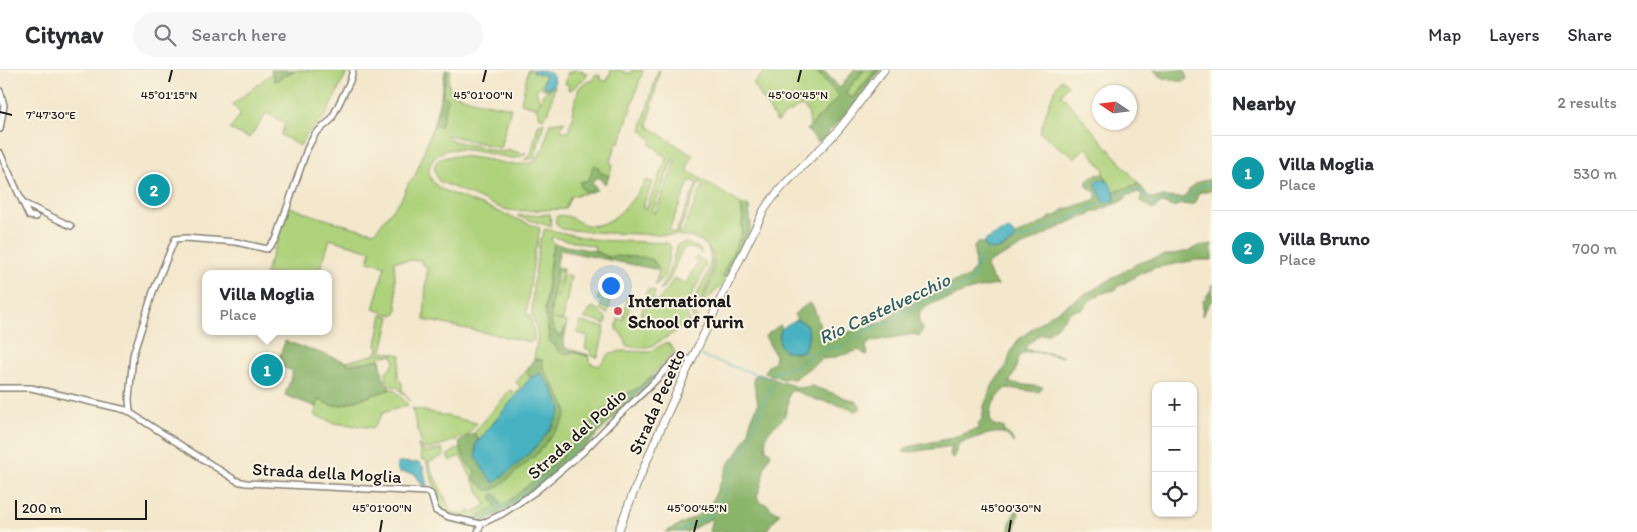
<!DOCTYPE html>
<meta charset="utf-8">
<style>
body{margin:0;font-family:Itim,sans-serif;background:#f7f7f7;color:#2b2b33}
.controls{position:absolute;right:15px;bottom:15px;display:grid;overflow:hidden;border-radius:10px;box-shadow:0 1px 4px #0004}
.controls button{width:45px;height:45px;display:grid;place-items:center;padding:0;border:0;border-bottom:1px solid #e1e1e2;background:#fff;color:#2b2b33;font:25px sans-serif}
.compass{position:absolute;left:1092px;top:15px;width:45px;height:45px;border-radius:50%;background:#fff;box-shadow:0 1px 4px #0004;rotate:283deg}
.scale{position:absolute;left:15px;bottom:12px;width:132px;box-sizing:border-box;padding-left:5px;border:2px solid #1c1c1c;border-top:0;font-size:14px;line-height:18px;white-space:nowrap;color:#1c1c1c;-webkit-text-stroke:4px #fcf5e5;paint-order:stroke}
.you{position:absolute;left:610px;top:215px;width:18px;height:18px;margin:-12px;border:4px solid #fff;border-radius:50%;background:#1a73e8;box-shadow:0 0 0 8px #1a73e833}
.badge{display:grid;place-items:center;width:32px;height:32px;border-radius:50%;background:#ea580c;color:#fff;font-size:16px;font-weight:700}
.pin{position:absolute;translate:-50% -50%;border:2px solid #fff;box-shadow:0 1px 5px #0006}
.popup{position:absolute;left:202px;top:200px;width:130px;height:65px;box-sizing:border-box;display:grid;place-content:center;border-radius:10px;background:#fff;filter:drop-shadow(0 1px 4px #0005);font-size:16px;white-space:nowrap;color:#7c7c81}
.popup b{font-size:19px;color:#2b2b33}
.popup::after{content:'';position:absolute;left:50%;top:100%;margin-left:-10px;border:10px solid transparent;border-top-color:#fff}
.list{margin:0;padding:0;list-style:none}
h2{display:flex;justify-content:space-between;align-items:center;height:65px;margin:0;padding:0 20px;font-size:21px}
h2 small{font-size:16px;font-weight:400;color:#7c7c81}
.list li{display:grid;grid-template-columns:32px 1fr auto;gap:15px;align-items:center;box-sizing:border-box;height:75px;padding:0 20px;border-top:1px solid #e1e1e2}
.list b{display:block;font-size:19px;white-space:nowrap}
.list p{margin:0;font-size:16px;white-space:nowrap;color:#7c7c81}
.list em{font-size:16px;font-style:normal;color:#7c7c81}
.icon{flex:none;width:28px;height:28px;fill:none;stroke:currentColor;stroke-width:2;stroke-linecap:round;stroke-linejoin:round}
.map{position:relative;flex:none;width:1212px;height:462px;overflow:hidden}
header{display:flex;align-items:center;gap:30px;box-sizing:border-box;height:70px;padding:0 25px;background:#fff;border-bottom:1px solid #e1e1e2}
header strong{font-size:24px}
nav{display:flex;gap:28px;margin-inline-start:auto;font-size:18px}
.search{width:350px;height:45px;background:#f7f7f7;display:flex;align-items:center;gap:12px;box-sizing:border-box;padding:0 18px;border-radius:28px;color:#7c7c81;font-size:19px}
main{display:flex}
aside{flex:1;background:#fff}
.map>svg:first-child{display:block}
.green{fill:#aed27b;stroke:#65774c;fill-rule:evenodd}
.forest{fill:#8ab46b;stroke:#536844}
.water{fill:#44b1c1;stroke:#30666e}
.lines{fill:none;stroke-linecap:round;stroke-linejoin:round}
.stream{stroke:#44b1c1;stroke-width:1}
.minor-casing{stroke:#888274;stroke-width:8}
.secondary-casing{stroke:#888274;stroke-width:9}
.minor{stroke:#fff;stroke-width:5}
.secondary{stroke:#fff;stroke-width:7}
.ticks{fill:none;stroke:#1c1c1c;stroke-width:2}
.poi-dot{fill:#d1495b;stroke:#fcf5e5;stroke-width:2}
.labels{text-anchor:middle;stroke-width:4;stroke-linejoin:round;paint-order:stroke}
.poi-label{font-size:18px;font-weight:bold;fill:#1c1c1c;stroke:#fcf5e5;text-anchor:start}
.street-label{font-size:18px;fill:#1c1c1c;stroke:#fcf5e5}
.water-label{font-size:19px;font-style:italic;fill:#2e5f66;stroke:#fcf5e5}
.ticks-label{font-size:12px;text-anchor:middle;fill:#1c1c1c;stroke:#fcf5e5;stroke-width:4;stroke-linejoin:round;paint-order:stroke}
</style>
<header>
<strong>Citynav</strong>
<div class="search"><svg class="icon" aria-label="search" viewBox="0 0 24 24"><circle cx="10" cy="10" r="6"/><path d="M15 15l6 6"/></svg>Search here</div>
<nav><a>Map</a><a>Layers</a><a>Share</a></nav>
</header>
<main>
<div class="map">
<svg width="1212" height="462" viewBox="0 0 1212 462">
<rect width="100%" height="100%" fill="#fcf5e5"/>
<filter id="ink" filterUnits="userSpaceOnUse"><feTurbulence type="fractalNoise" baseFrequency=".02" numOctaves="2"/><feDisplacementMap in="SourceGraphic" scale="10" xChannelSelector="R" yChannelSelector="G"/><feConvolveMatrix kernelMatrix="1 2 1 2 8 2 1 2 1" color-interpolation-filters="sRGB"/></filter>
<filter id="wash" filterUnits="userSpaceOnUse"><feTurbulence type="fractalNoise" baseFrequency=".0096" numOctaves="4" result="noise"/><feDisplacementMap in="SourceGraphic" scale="20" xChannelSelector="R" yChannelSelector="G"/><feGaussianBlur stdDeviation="1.12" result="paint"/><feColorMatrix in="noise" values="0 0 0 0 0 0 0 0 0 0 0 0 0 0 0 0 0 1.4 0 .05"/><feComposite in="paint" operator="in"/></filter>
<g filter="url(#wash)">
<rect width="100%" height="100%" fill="#f3e7cc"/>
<path class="green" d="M295 0H348L325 47 306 65 300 76 281 65 285 54 267 43 249 68 229 59 241 44 232 35 272 3 275 11Z
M448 0H451C449 6 447 14 450 19 457 30 498 35 511 38L500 78 448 65 446 69 501 82 506 81 507 79 523 84 525 82 526 83 518 88H512C496 86 462 76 447 80 439 82 430 91 429 99 428 109 436 116 443 120L540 158 536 179H535L527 237V246L530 245 534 262V270L530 272 424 250 427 197 422 194 421 190 394 191 397 238 396 244 392 245 373 239 385 196 368 191 371 181 330 169 321 197H318L316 204H265L290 137C318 147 345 156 374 162L377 159 402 128 409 112 415 106 433 56H440L442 26Z
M528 0H534L533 2 545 6 543 13 550 18 551 17C549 20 547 20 543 19L541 15 540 17 536 20 540 32 535 37 521 33Z
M573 0H583L582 2 587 3 586 7 571 20 568 19 569 15 565 14 568 2 572 3Z
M611 0H620L630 4 632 0H643L620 72H617L610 93 613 94 609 106 599 102H593L583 118 587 123 571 126 565 139 517 141 503 139 439 111C415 70 495 92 510 94 518 95 526 94 534 92L544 77 550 53 565 51 560 60 569 62C569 51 572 53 574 44L572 43 579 18 588 11H593L595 5 601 6V10L607 11Z
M658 0H660L648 54 649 57 693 86 688 96V101L741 134C746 165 736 179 722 206L726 208 722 215 701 235 711 211 714 197V188L712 182 703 172 694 168 675 165 608 163 561 159C556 155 554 151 557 146 570 143 575 152 586 155 612 160 634 129 646 110L653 112 642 138 646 139 667 87 659 83 658 79 650 75 652 70 641 60ZM673 89 676 91 655 143 652 142ZM690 110 697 113 676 162 679 161 699 113 703 115 682 163 678 162 675 163 669 160Z
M767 0H815L839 26 810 57C809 48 810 40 801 36L796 38 790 43 788 42 777 52 753 13Z
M864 0H876L852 28 845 23Z
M1062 9 1068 15 1061 24 1139 114C1130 116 1124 120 1114 121L1103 104 1104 100 1086 77 1074 88 1066 80H1062L1040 62C1046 47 1051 20 1062 9Z
M555 15 549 42 545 45 544 48 540 47 536 38 541 32 542 25Z
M544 52 535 88 524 90 531 85 538 55Z
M550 144 551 155 549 156 517 146Z
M545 159 596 170 666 173 669 174 671 177C668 190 667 208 655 215L659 200 653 190 611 188 595 181 594 176 552 167 551 169 554 174 551 185 545 239 550 273 555 275 559 282H573L588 286 590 293 599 296 610 283 623 281 649 282 667 272 675 281 648 309 637 319 624 325 597 346 560 389 508 432 502 435 495 424 491 426 497 436 474 450 441 441 437 437 436 422 426 390H422L418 374 426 383 442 378 444 385 428 393C435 409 444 425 451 441L462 444 469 440 471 444 486 435 460 386 450 391 447 385 450 384 460 376C467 408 487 402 513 404L536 385 562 353 566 337 542 297V290L534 289 538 264 532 243 533 216 540 170Z
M686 173 699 178 702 183 701 184C697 178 690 178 684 178 675 190 673 212 660 220L672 194 677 175Z
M708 178C718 196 707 216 700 234 698 240 694 241 697 248L696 250H693L690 239 708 202 711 189Z
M696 187 704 191 706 196 687 235 686 241 690 253 652 276 639 278 627 276 625 270 619 261 616 260 618 249 623 250 628 224 632 225 628 244 632 247 631 252 639 253 647 220H652L655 222 653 229 658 231 667 220 674 208 686 214 690 208 689 207 698 193 694 190Z
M556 201H563L557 228 563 205 571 207 563 250 554 249 567 252 563 264 558 266C542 246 557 223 556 201Z
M603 223 607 224 606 230 611 231 607 244 600 239 602 232 597 229 600 224Z
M592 237C598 239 602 244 606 248V253L604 254 596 250 585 249V247Z
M382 244 390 247 380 289 347 295V292L376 284 378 277 376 276Z
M580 252 605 257 598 287 591 286V281L585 278 588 266 577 263Z
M384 282 401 285 398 301V308L402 313V320L410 331 397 317 389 315 386 310V302L395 292 392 285 383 286Z
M525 302 532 306 478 372V368L474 363 510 320 515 323 520 317 516 312Z
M391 319H394L408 335 383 343 373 358 334 353 314 345 319 330 330 335H342Z
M412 338 477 353 467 366 427 380 422 376Z"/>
<path class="forest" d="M271 0H295L275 11Z
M445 0H448L442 25 448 29 442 52 440 56H433L441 26Z
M815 0H823L840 18 854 0H864L845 23 852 28 876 0H881L844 47 828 62 829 64 818 72 807 60 839 26Z
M1154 0H1184L1187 9 1184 11C1172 11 1162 10 1154 0Z
M594 95 599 98V102L609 106 605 114 598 107 592 111 597 120 587 123 584 121 583 118H581L580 112 588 110 592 102 591 100Z
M1103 104 1108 111 1100 109 1095 113 1104 132 1115 130 1114 121C1123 120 1130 116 1139 114L1150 128 1165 127 1184 128C1195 111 1193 113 1212 109V120L1206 122H1200L1197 126 1196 132 1192 135 1181 134 1173 137 1162 133 1156 136 1155 139H1151L1148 135 1143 134 1140 130 1142 125 1138 122 1129 125 1122 131 1072 151 986 194 992 208 998 215C983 217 966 220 953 227 950 229 945 229 942 230 935 231 927 237 921 241L918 250 923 259 919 266 914 264 873 271 867 274 866 277 868 284 866 285 859 280 832 288 822 289 794 309 788 308 783 309 765 303 767 297 774 292 775 285 765 266 780 255 782 258 779 264 794 284 803 281 807 274 806 254 797 250 794 244 809 233 813 236 825 269 882 252 894 244 896 239 909 234 921 226 939 217 968 207 975 198 974 177 977 173H983L987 179C998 182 1006 176 1015 169V165L1037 156 1051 147 1058 145 1063 140 1094 130 1097 126 1095 122 1087 116V111C1091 105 1096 105 1103 104Z
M741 134 746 135 749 137 751 157 726 208 722 206 741 165 743 148Z
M554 174 595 181 610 188 612 186 643 187 653 190 659 200 560 180 556 197 563 198V201H556C557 223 542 246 558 266L563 264 565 257 567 256 564 270 565 278 589 285 588 286 573 282 567 284 559 282 555 275 550 273 545 239 551 185Z
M1212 174V190H1196L1154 198 1140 204 1119 216 1115 220C1099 223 1093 226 1083 239L1071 241 1057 256 1047 265 1041 264 1027 275 1025 279 1062 286V287C1049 285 1031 278 1019 286L1015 302 1009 313 1043 317 1039 322 1006 318C997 328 984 341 993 355L1005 358 1003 361C1009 364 1013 367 1014 374 1011 370 1008 364 1002 363 992 361 970 370 959 373L953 389 950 384 952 376 904 383 903 381 908 377 947 369 978 359V354L982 349 984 336 993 314 1007 295 1010 284 1018 270 1023 266 1049 246 1138 193 1161 186 1189 181 1198 176Z
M1212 214V229L1202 246 1203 231 1211 220Z
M285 271 347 292 348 295 380 289C382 299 382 313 391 319L342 335H330L319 330 316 337 285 325 293 301 277 295Z
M534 289 542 290 543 297 566 337V345L562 353 536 385 503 413 495 419 488 421 474 409 475 401C465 394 462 384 459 372L474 363 478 368 475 381 494 413C516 396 536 377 554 355L534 307 529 306 525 302Z
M659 303 580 382 548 409 501 443 482 452 474 450 485 442 496 436 491 426 495 424 502 434 508 432 559 390 597 346 624 325 638 318 648 309Z
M758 304 800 318 812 316 857 332 860 335V339L855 341 836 334 814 329 796 321H790C787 328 789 335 786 342 781 358 762 355 766 380L769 381 771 384C764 396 764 399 762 411 762 417 758 422 757 427L761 433 767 434 772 440 780 443 765 462H709L712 448 687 462H665L697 446 710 436 730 391 735 387 749 363 750 353 758 334 753 308Z
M1017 439 1019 442 1015 462H1009C1009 453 1012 447 1017 439Z"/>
<path class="water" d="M534 0C545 0 553 0 555 12L550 18 544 17 543 13 545 6 533 2Z
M1100 109 1108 111 1114 121 1115 130 1108 133 1104 132 1095 113 1096 111Z
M1009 160 1015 165V169C1006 176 998 182 987 179L983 173C989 167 1001 161 1009 160Z
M797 250 806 254C810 265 809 271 803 281 792 284 779 283 779 269 779 265 780 261 783 258 787 254 792 252 797 250Z
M538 304H542L553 320 561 339C547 371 521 392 494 413L482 398 476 386V374L532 306 534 307Z
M399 392 420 393 423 396 427 416H423L415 404 399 402 397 397Z"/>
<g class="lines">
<path class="stream" d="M1115 126C1122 125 1132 118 1139 120 1149 122 1147 143 1164 129 1169 130 1176 132 1181 132 1194 131 1192 113 1212 114
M1015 169 1028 167 1104 132
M803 281 811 285
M699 285 767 308
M772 304 780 300
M778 305 782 299 794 297 805 291 812 285 828 277 837 278 871 258 887 252 906 240 972 212 980 188 987 179
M433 421 435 422 436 432
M494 427 501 439
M479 452 503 438 521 425 563 392 611 341 645 315 675 285
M678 462 712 444 724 425 732 399 748 373 761 338 774 311"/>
</g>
</g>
<g filter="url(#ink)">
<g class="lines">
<defs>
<path id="minor" d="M0 21 4 35 0 59
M0 83 29 146 36 147
M25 134 71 156
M0 318H31L126 340 237 411 246 413 427 422 431 424 436 441 449 447 481 454
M130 342 129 329 133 285 153 222 175 169 186 168 236 172 267 179 276 170 307 79 315 64 331 50 350 11 353 0
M478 462 481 454 502 444 535 422 583 382 615 349 650 316 679 286 692 291"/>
<path id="secondary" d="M618 462C660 352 712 246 764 140 782 113 807 93 829 70 850 49 865 22 884 0"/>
</defs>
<use href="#minor" class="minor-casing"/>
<use href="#secondary" class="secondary-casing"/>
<use href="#minor" class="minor"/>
<use href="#secondary" class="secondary"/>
</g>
</g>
<path class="ticks" d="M169 12 172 0M483 12 486 0M798 12 801 0M0 42 12 45M380 462 382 450M694 462 697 450M1009 462 1011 450"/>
<circle class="poi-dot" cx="618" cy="241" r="5"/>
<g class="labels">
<g class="poi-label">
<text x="628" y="237">International<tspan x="628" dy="21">School of Turin</tspan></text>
</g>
<g class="street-label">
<text transform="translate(657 332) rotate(-66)" y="6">Strada Pecetto</text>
<text transform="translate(577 364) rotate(-42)" y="6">Strada del Podio</text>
<text transform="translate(327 403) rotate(3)" y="6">Strada della Moglia</text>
</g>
<g class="water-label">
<text transform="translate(884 238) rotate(-25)" y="7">Rio Castelvecchio</text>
</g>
</g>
<g class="ticks-label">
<text x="483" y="29">45°01'00"N</text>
<text x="798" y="29">45°00'45"N</text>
<text x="169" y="29">45°01'15"N</text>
<text x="51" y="49">7°47'30"E</text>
<text x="382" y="442">45°01'00"N</text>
<text x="697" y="442">45°00'45"N</text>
<text x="1011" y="442">45°00'30"N</text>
</g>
</svg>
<div class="controls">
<button>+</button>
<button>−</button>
<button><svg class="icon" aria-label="locate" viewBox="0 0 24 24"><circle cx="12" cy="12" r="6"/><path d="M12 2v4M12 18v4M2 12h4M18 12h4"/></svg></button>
</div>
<svg class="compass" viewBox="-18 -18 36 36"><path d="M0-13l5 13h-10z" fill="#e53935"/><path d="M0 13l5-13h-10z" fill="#7c7c81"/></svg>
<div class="scale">200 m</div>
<div class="you"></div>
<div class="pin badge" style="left:267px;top:300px;background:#0f9aa8">1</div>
<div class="popup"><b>Villa Moglia</b>Place</div>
<div class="pin badge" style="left:154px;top:120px;background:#0f9aa8">2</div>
</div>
<aside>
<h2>Nearby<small>2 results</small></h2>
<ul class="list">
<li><span class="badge" style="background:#0f9aa8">1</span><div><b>Villa Moglia</b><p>Place</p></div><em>530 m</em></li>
<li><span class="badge" style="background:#0f9aa8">2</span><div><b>Villa Bruno</b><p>Place</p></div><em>700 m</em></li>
</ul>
</aside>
</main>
